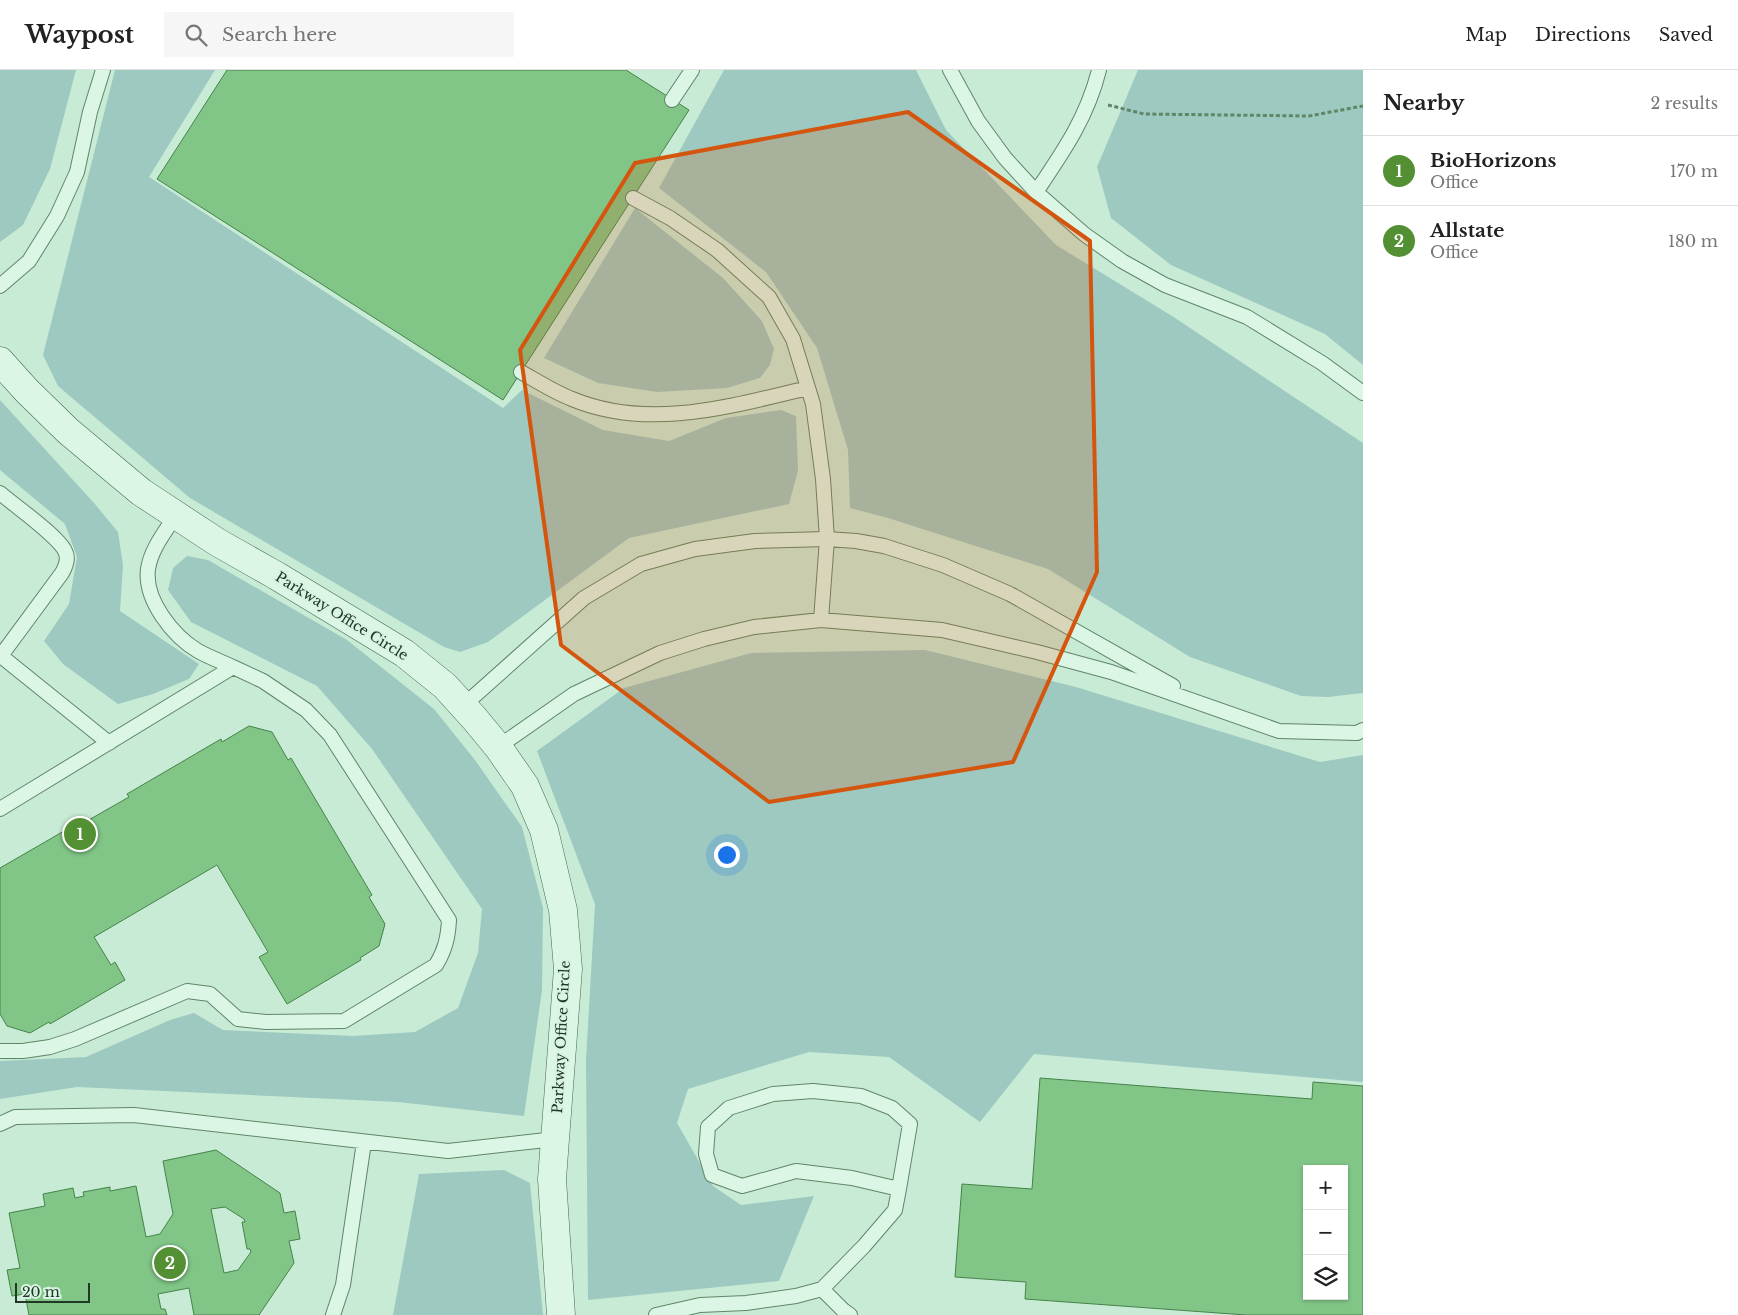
<!DOCTYPE html>
<meta charset="utf-8">
<style>
body{margin:0;font-family:"Libre Baskerville",serif;background:#f6f6f6;color:#222}
.controls{position:absolute;right:15px;bottom:15px;display:grid;overflow:hidden;border-radius:0px;box-shadow:0 1px 4px #0004}
.controls button{width:45px;height:45px;display:grid;place-items:center;padding:0;border:0;border-bottom:1px solid #e0e0e0;background:#fff;color:#222;font:25px sans-serif}
.scale{position:absolute;left:15px;bottom:12px;width:75px;box-sizing:border-box;padding-left:5px;border:2px solid #213825;border-top:0;font-size:14px;line-height:18px;white-space:nowrap;color:#213825;-webkit-text-stroke:4px #d7f3e2;paint-order:stroke}
.you{position:absolute;left:726px;top:784px;width:18px;height:18px;margin:-12px;border:4px solid #fff;border-radius:50%;background:#1a73e8;box-shadow:0 0 0 8px #1a73e833}
.badge{display:grid;place-items:center;width:32px;height:32px;border-radius:50%;background:#529033;color:#fff;font-size:16px;font-weight:700}
.pin{position:absolute;translate:-50% -50%;border:2px solid #fff;box-shadow:0 1px 5px #0006}
.list{margin:0;padding:0;list-style:none}
h2{display:flex;justify-content:space-between;align-items:center;height:65px;margin:0;padding:0 20px;font-size:21px}
h2 small{font-size:16px;font-weight:400;color:#767676}
.list li{display:grid;grid-template-columns:32px 1fr auto;gap:15px;align-items:center;box-sizing:border-box;height:70px;padding:0 20px;border-top:1px solid #e0e0e0}
.list b{display:block;font-size:19px;white-space:nowrap}
.list p{margin:0;font-size:16px;white-space:nowrap;color:#767676}
.list em{font-size:16px;font-style:normal;color:#767676}
.icon{flex:none;width:28px;height:28px;fill:none;stroke:currentColor;stroke-width:2;stroke-linecap:round;stroke-linejoin:round}
.map{position:relative;flex:none;width:1363px;height:1245px;overflow:hidden}
header{display:flex;align-items:center;gap:30px;box-sizing:border-box;height:70px;padding:0 25px;background:#fff;border-bottom:1px solid #e0e0e0}
header strong{font-size:24px}
nav{display:flex;gap:28px;margin-inline-start:auto;font-size:18px}
.search{width:350px;height:45px;background:#f6f6f6;display:flex;align-items:center;gap:12px;box-sizing:border-box;padding:0 18px;border-radius:0px;color:#767676;font-size:19px}
main{display:flex}
aside{flex:1;background:#fff}
.map>svg:first-child{display:block}
.green{fill:#9dc9c0}
.building{fill:#81c687;stroke:#46834b;fill-rule:evenodd}
.lines{fill:none;stroke-linecap:round;stroke-linejoin:round}
.lane-casing{stroke:#5f8667;stroke-width:16}
.secondary-casing{stroke:#426848;stroke-width:29}
.path{stroke:#5f8667;stroke-width:3;stroke-dasharray:4 2.5;stroke-linecap:butt}
.lane{stroke:#dbf6e5;stroke-width:14}
.secondary{stroke:#dbf6e5;stroke-width:28}
.marked{fill:#d4560e;fill-opacity:0.2;stroke:#d4560e;stroke-width:4;stroke-linejoin:round}
.labels{text-anchor:middle;stroke-width:4;stroke-linejoin:round;paint-order:stroke}
.street-label{font-size:14px;fill:#213825;stroke:#d7f3e2}
</style>
<header>
<strong>Waypost</strong>
<div class="search"><svg class="icon" aria-label="search" viewBox="0 0 24 24"><circle cx="10" cy="10" r="6"/><path d="M15 15l6 6"/></svg>Search here</div>
<nav><a>Map</a><a>Directions</a><a>Saved</a></nav>
</header>
<main>
<div class="map">
<svg width="1363" height="1245" viewBox="0 0 1363 1245">
<rect width="100%" height="100%" fill="#c8ebd5"/>
<path class="green" d="M0 0H76L50 99 23 155 0 172Z
M115 0H215L149 107 503 338 522 320 603 360 669 371 726 348 781 340 796 346 798 401 789 434 629 468 488 572 460 582 444 577 190 428 58 316 43 285Z
M724 0H916L946 60 1056 175 1172 246 1363 373V623L1328 627 1301 626 1190 587 1048 499 888 448 850 438 848 380 817 278 766 202 659 118Z
M1138 0H1363V295L1325 264 1171 195 1111 148 1097 97Z
M635 138 723 208 762 251 774 279 770 295 760 308 727 318 657 322 598 313 544 288Z
M0 330 94 433 118 462 123 495 120 541 199 594 189 609 153 624 118 634 63 594 44 571 69 534 77 487 65 454 0 400Z
M187 486 208 490 347 570 434 639 475 690 522 757 543 838 542 920 524 1046 398 1032 77 1017 0 1029V991L86 987 170 950 194 943 223 960 353 966 415 962 458 938 478 883 482 839 372 679 317 616 191 552 168 520 173 498Z
M925 580 1076 617 1320 692 1363 685V1012L1034 984 980 1052 889 987 809 982 688 1019 677 1053 713 1116 741 1135 814 1126 779 1211 588 1230 586 990 595 834 537 681 624 618 751 583Z
M504 1100 530 1113 543 1245H393L419 1104Z"/>
<path class="building" d="M227 0H626L689 40 503 330 157 109Z
M249 656 272 662 288 690 291 688 372 825 369 827 385 854 379 876 360 888 361 890 287 934 259 887 268 882 217 795 94 867 111 895 115 892 125 910 50 954 49 952 30 963 7 956 0 944V798L71 757 73 759 129 727 127 724 221 669 222 672Z
M1040 1008 1312 1029 1313 1012 1363 1016V1245H1246L1025 1229 1026 1212 955 1207 962 1114 1032 1119ZM1307 1099H1344V1226H1307Z
M216 1080 280 1123 284 1143 295 1141 300 1169 289 1171 294 1193 259 1245H194L189 1218 158 1224 161 1239H165L167 1245H29L25 1224 12 1226 7 1200 20 1198 9 1143 45 1136 43 1124 73 1118 75 1128 84 1126 83 1122 110 1117V1121L136 1116 146 1167 160 1164 173 1144 163 1091ZM225 1137 244 1149 245 1152H242L247 1179H250L251 1182 238 1200 224 1203 211 1139Z"/>
<g class="lines">
<defs>
<path id="lane" d="M950 0 978 51 1005 88 1036 122 1084 164 1122 191 1165 215 1247 247 1322 293 1363 323
M672 30 692 0
M1036 122C1063 82 1087 48 1099 0
M633 128 670 148 717 180 769 227 793 269 813 334 823 409 827 469 821 550
M0 216 29 191 57 146 77 102 90 42 103 0
M521 302C537 311 554 322 572 329 649 361 731 336 808 318
M0 423C14 435 58 466 65 481 69 488 66 496 62 503L0 587
M1 586 109 673
M463 636 584 528 641 494 695 479 755 471 827 469 856 471 884 476 943 495 1010 524 1173 616
M498 677 574 624 660 583 704 569 754 557 821 550 942 560 1037 582 1111 602 1279 661 1357 663 1363 660
M0 739 233 597C222 592 209 587 198 581 173 566 144 530 148 499 151 479 165 462 176 445
M0 981H23L50 977 75 969 187 921 210 924 238 949 266 952 344 951 436 895C445 880 448 868 449 850L330 665 306 640 263 611 233 597
M0 1054 15 1047 134 1045 448 1081 555 1069
M822 1219 864 1176 895 1140 899 1119 852 1108 796 1101 742 1116 712 1105 706 1084 708 1057 729 1038 773 1024 813 1021 861 1026 892 1038 910 1054 899 1119
M333 1245 343 1215 364 1072
M656 1245 700 1235 746 1233 796 1226 822 1219 843 1240 850 1245"/>
<path id="secondary" d="M0 291 27 321 68 361 141 422 217 472 277 506 404 583 445 616 474 648 498 677 525 716 544 760 563 840 568 899 552 1109 561 1245"/>
</defs>
<use href="#lane" class="lane-casing"/>
<use href="#secondary" class="secondary-casing"/>
<path class="path" d="M1108 35 1144 44 1309 46 1363 36"/>
<use href="#lane" class="lane"/>
<use href="#secondary" class="secondary"/>
</g>
<path class="marked" d="M908 42 1090 171 1097 502 1013 692 769 732 561 575 520 280 635 93Z"/>
<g class="labels">
<g class="street-label">
<text transform="translate(342 546) rotate(32)" y="5">Parkway Office Circle</text>
<text transform="translate(561 967) rotate(-87)" y="5">Parkway Office Circle</text>
</g>
</g>
</svg>
<div class="controls">
<button>+</button>
<button>−</button>
<button><svg class="icon" aria-label="layers" viewBox="0 0 24 24"><path d="M12 4l9 5-9 5-9-5zM3 14l9 5 9-5"/></svg></button>
</div>
<div class="scale">20 m</div>
<div class="you"></div>
<div class="pin badge" style="left:80px;top:764px">1</div>
<div class="pin badge" style="left:170px;top:1193px">2</div>
</div>
<aside>
<h2>Nearby<small>2 results</small></h2>
<ul class="list">
<li><span class="badge">1</span><div><b>BioHorizons</b><p>Office</p></div><em>170 m</em></li>
<li><span class="badge">2</span><div><b>Allstate</b><p>Office</p></div><em>180 m</em></li>
</ul>
</aside>
</main>
